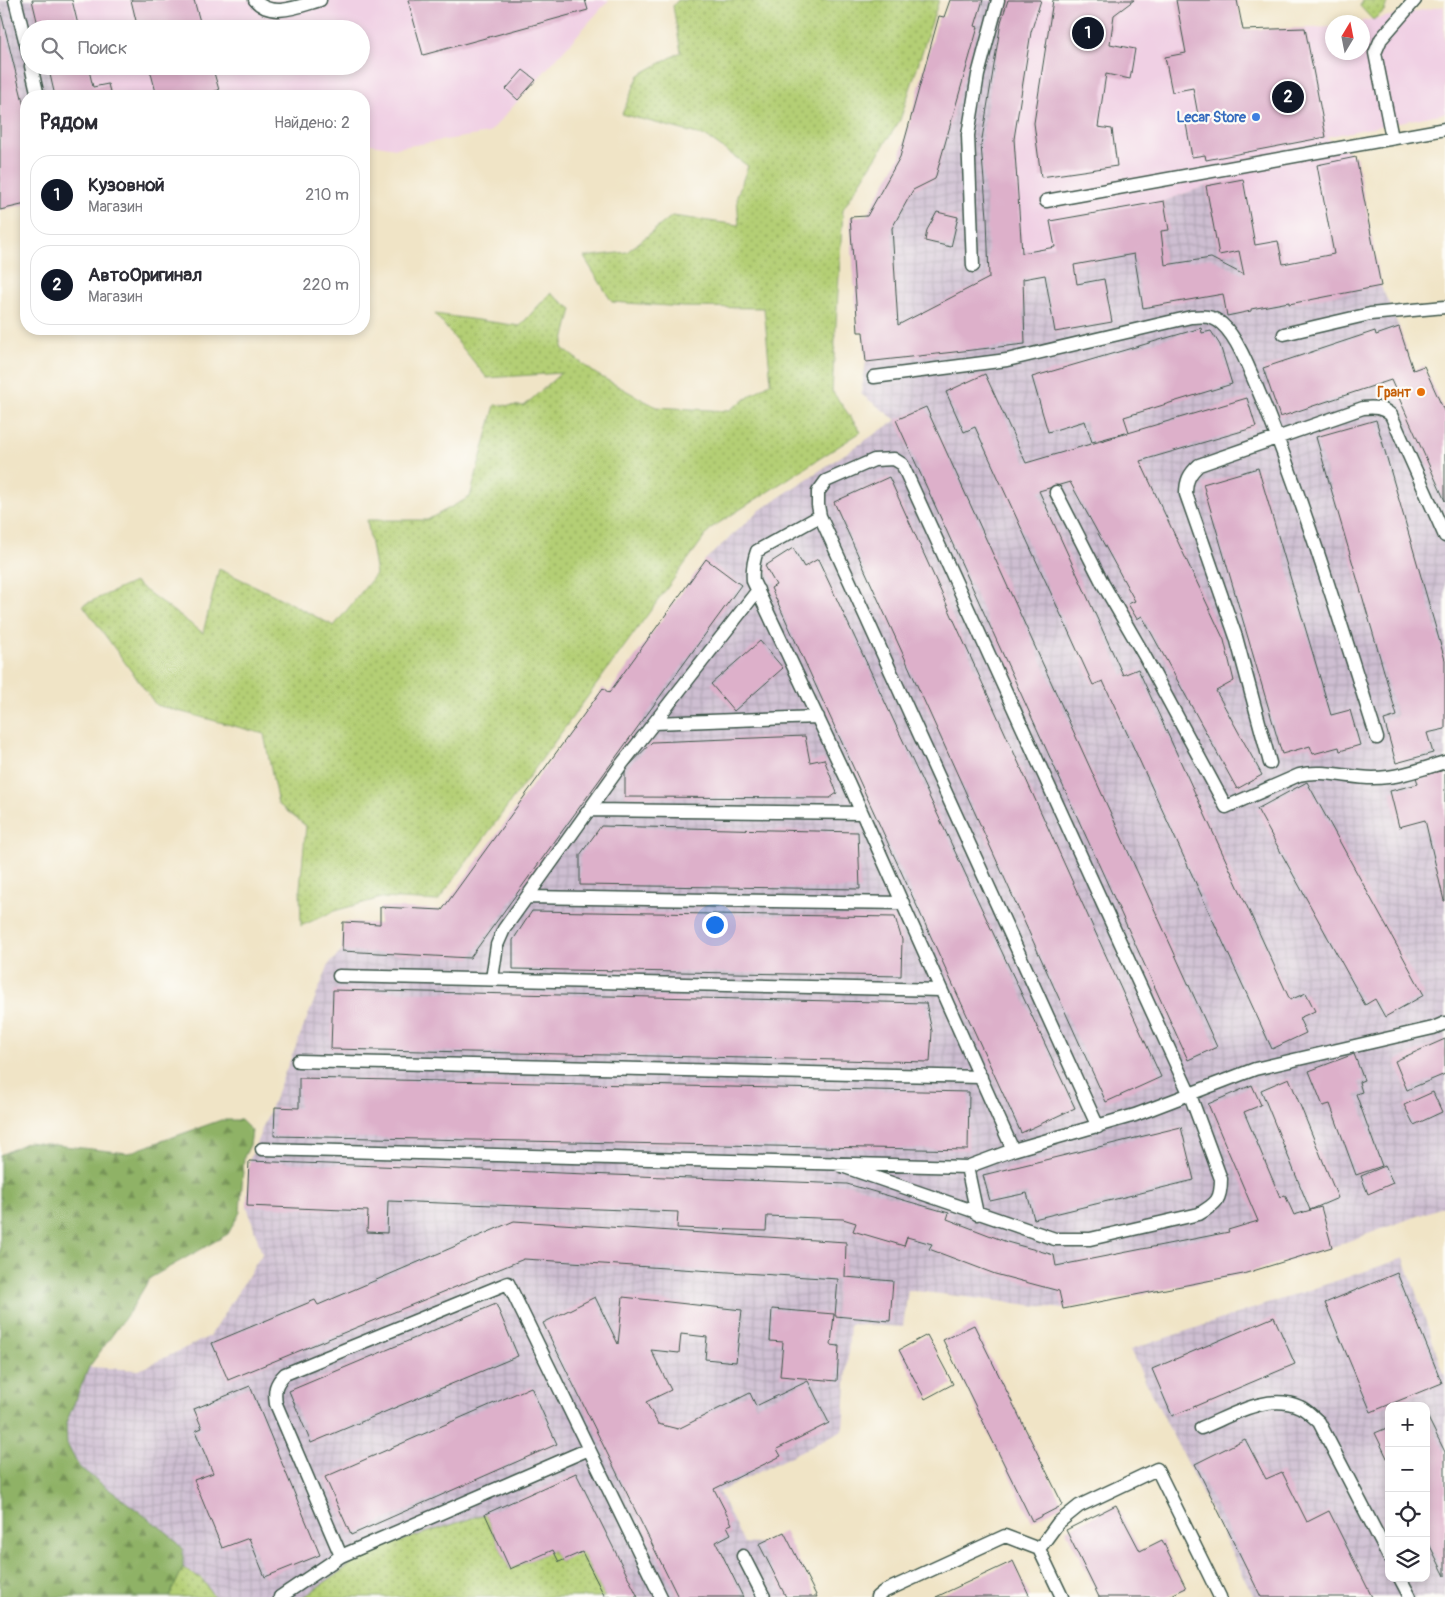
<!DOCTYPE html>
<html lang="ru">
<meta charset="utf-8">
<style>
body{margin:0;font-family:Pangolin,sans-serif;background:#f7f7f7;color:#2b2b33}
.controls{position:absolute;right:15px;bottom:15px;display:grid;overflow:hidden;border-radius:10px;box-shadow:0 2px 8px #0003}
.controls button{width:45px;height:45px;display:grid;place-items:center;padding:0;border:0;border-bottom:1px solid #e1e1e2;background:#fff;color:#2b2b33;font:25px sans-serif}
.compass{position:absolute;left:1325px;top:15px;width:45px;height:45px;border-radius:50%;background:#fff;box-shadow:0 2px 8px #0003;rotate:10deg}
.you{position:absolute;left:714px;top:924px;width:18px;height:18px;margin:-12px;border:4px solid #fff;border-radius:50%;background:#1a73e8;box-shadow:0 0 0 8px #1a73e833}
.badge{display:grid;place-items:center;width:32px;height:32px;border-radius:50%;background:#111827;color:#fff;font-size:16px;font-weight:700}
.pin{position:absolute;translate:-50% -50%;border:2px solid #fff;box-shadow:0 1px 5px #0006}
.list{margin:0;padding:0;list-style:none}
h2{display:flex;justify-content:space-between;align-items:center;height:65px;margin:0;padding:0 20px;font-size:21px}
h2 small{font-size:16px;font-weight:400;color:#7c7c81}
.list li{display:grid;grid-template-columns:32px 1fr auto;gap:15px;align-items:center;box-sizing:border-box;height:80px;margin:0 10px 10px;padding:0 10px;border:1px solid #e1e1e2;border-radius:20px}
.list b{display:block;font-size:19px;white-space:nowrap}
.list p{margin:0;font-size:16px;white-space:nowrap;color:#7c7c81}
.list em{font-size:16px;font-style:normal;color:#7c7c81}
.icon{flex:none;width:28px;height:28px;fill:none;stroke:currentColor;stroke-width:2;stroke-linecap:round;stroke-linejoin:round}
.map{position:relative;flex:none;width:1445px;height:1597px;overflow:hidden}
.search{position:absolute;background:#fff;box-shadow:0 2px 8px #0003;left:20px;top:20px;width:350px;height:55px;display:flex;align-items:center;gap:12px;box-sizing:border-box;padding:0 18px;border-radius:28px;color:#7c7c81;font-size:19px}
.panel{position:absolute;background:#fff;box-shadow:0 2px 8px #0003;left:20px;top:90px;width:350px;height:245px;border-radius:20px}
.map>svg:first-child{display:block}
.built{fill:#f0d0e4}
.industrial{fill:url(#industrial-grid);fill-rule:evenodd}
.grass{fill:url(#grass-dots);stroke:#6a8654}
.forest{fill:url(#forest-firs);stroke:#57784d}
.building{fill:#ddb0ca}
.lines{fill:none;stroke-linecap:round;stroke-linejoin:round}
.lane-casing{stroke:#3e564a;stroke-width:15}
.lane{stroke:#fff;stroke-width:12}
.shop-dot{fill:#3f7fe0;stroke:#fdfcf7;stroke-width:2}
.food-dot{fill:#e8710a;stroke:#fdfcf7;stroke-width:2}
.labels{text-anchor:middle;stroke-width:4.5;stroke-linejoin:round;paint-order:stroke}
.shop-label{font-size:14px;font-weight:bold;fill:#366cbe;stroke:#fdfcf7;text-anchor:end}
.food-label{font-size:14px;font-weight:bold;fill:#c56008;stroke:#fdfcf7;text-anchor:end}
</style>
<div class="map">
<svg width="1445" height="1597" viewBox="0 0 1445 1597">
<defs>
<pattern id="industrial-grid" width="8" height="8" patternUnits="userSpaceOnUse" patternTransform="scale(1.25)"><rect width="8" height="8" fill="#cebed1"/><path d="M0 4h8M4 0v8" fill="none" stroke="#b0a4b4"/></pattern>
<pattern id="grass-dots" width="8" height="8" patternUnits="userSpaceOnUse" patternTransform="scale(1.25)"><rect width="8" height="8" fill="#b4cf74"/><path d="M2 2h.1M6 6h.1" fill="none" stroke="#92a960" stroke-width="1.8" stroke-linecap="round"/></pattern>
<pattern id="forest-firs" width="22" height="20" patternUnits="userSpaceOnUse" patternTransform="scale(1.25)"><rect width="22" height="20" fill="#8fb266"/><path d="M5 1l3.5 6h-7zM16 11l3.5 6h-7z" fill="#749255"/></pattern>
</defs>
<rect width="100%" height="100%" fill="#fdfcf7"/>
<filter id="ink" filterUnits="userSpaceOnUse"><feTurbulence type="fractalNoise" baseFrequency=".02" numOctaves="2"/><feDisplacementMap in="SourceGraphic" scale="10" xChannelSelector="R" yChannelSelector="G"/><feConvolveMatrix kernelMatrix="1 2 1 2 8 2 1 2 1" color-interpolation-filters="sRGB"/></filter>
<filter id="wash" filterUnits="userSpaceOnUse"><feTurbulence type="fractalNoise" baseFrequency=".0096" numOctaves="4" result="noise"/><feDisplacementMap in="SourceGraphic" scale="20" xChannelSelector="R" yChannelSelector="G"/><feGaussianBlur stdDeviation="1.12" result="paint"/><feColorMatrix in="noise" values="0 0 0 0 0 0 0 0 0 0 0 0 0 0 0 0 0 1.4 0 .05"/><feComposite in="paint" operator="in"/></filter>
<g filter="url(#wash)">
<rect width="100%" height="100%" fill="#f0e4c6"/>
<path class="built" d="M72 0H609L489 133 396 148 364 143V96H111L108 84 93 87 88 66H361V29H79Z
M1041 0H1176L1186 53 1165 58 1172 92 1193 88 1198 115 1185 118 1192 157 1205 155 1206 159 1325 137 1305 28 1332 27V52H1362V22H1357L1444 6 1445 113 1326 137 1356 157 1334 254 1283 264 1255 245 1243 180 1206 186 1164 201 1050 221 1055 247 1022 253 1014 139 1031 32Z"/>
<path class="industrial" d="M0 0H72L79 29H29V66H88L93 87 108 84 111 96H26V204L0 210Z
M950 0H1041L1031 32 1014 139 1022 252 1055 246 1050 221 1164 201 1206 186 1243 179 1255 245 1278 241 1283 264 1334 254 1317 165 1356 157 1381 286 1399 327 1413 370 1424 366 1445 413V1206L1332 1247 1243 1274 1063 1309 908 1290 903 1327 850 1324 843 1430 719 1492 744 1543 759 1544 784 1532 817 1597H605L582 1552 559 1562 510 1569 370 1551 304 1597H214L202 1579 183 1568V1550L169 1534 79 1467 67 1444 66 1423 89 1367 139 1370 210 1336 262 1254 247 1206 249 1161 329 964 342 951 343 922 379 924 380 907 442 910 603 688 609 693 706 559 760 510 896 420 861 394 866 362 863 332H858L850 217 867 215 900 157 939 16 944 17Z
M1404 1258 1445 1377V1597H1254L1130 1350ZM1389 1406H1426V1578H1389Z"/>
<path class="grass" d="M678 0H939L900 120 843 209 832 391 861 432 711 528 438 901 381 898 334 911 301 926 300 888 306 826 278 804 264 734 156 705 83 605 134 582 203 633 219 569 270 593 334 626 376 574 367 520H427L470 497 495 405 524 406 561 373 487 378 435 314 520 326 550 293 572 309 562 348 596 374 656 407 728 411 771 382 764 308 683 307 612 302 584 257 627 252 672 216 739 225 737 196 748 166 705 136 622 114 639 75 681 52 673 6Z
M1362 0H1388L1384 11 1373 20 1360 6Z
M485 1514 510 1569 553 1550 559 1562 582 1552 605 1597H304L370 1551Z
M183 1568 202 1579 214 1597H169Z"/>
<path class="forest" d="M221 1120H241L252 1131 250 1145 244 1157 240 1212 228 1234 150 1278 130 1311 89 1367 66 1423 67 1444 79 1467 169 1534 183 1550V1568L169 1597H0V1155L28 1142 128 1153Z"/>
<g id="blocks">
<path class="building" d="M32 0H72L79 29H39Z
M131 0H194L202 29H138Z
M408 0H585L588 10 423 55Z
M950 0H983L975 26 978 27 935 179 913 190 892 228 898 325 989 278 987 217 981 145 1001 22 1008 0H1041L1031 32 1014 139 1022 253 1055 247 1050 221 1164 201 1169 230 1161 231 1165 265 1211 258 1244 275 1239 251 1219 255 1206 186 1243 179 1255 245 1278 241 1283 264 1334 254 1317 165 1356 157 1381 286 1289 304V302L1251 309V311L1227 316 1223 294 1143 308 1134 254 1074 265 1077 284 1104 279 1112 322 1055 332 1045 275 1023 279 1025 344 866 362 863 332H858L850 217 867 216 900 157 939 16 944 17Z
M1053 0H1134L1114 15 1110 44 1135 49 1130 79 1106 74 1098 127 1112 129 1117 166 1041 177 1034 123Z
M1176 0H1237L1243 30 1305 28 1326 137 1206 160 1205 155 1192 157 1185 118 1198 115 1193 88 1172 92 1165 57 1186 53Z
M0 9 26 114V204L0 210Z
M48 66H88L93 87 108 84 111 96H55Z
M149 66H212L219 90 198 96H157Z
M523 70 536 80 518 100 506 89Z
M937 212 958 217 951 247 925 241 927 230Z
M1399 327 1413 370 1424 366 1445 413V501L1391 380 1280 417 1263 368 1375 331 1376 335Z
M1201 328 1202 333 1211 331 1220 345 1232 384 1124 417 1129 432 1092 442 1085 421 1048 432 1032 377Z
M985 374 1026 463 1247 398 1256 427 1140 461 1224 640 1234 681 1216 691 1262 775 1237 789 1142 616 1137 619 1128 604 1135 601 1070 482 1039 491 1123 675 1138 669 1290 1000 1306 993 1315 1011 1299 1018 1306 1033 1272 1049 1103 681 1093 685 975 427 964 432 946 392Z
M926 407 1217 1047 1188 1060 896 420Z
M1376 420 1445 660V729L1427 733 1433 753 1396 763 1384 720 1397 716 1316 437Z
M1258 468 1331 715 1350 710 1360 745 1340 751 1339 747 1313 754 1310 746 1282 754 1203 484Z
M889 477 1161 1077 1106 1102 834 502Z
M793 548 804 567 818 559 1075 1108 1021 1133 771 588 776 585 765 566Z
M706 559 741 585 470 958 342 951 343 922 380 924V907L442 910 603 688 609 693Z
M760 641 783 668 734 711 711 684Z
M805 736 810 762 824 759 837 793 830 798 625 797V770L652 742Z
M1445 770V901H1444L1425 820 1399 827 1390 791 1418 784 1416 777Z
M1307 782 1424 995 1385 1017 1375 999 1365 1005 1257 809Z
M601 826 858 832 860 889 580 885V855Z
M532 911 895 917 902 940 901 976 513 969V940Z
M333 990 926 1003 932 1031 930 1062 331 1049Z
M1445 1039V1074L1407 1090 1395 1061Z
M1354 1054 1364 1080 1359 1082 1362 1092 1356 1094 1382 1166 1356 1175 1330 1104 1323 1106 1309 1071Z
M299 1078 969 1092 968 1150 274 1136 275 1107 299 1108Z
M1289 1078 1338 1198 1310 1210 1261 1090Z
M1252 1085 1261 1105 1244 1112 1280 1197 1285 1195 1294 1215 1321 1207 1332 1247 1243 1274 1063 1309 1059 1291 995 1274 929 1249 932 1244 907 1237 904 1246 853 1231 856 1223 843 1219 767 1216 766 1231 677 1228 678 1212 388 1201 387 1233 367 1232 368 1211 247 1206 249 1161 847 1184 949 1213 947 1219 1007 1242 1054 1255 1056 1266 1229 1232 1228 1230 1258 1221 1208 1104Z
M1433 1092 1442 1112 1414 1125 1404 1105Z
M1181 1127 1194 1180 1034 1219 1027 1193 990 1201 983 1175Z
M1385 1166 1393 1183 1368 1194 1361 1176Z
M514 1221 846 1242 845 1277 893 1281 890 1321 835 1316 838 1279 524 1259 228 1380 212 1343 315 1300 318 1305Z
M1397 1273 1442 1383 1371 1412 1325 1303Z
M595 1297 618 1344 623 1297 742 1310 736 1362 705 1359 707 1337 681 1334 679 1353 651 1350 671 1390 646 1402 658 1424 678 1429 750 1393 756 1406 808 1381 829 1423 777 1449 781 1456 714 1489 732 1524 727 1526 731 1534 716 1542 743 1597H678L543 1323Z
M496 1304 518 1356 311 1443 289 1391Z
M772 1309 834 1314 831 1345 839 1346 837 1381 780 1376 783 1342 770 1341Z
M1274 1317 1295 1364 1172 1416 1152 1369Z
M974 1325 1063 1505 1032 1521 943 1340Z
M927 1335 953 1384 925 1399 899 1350Z
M250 1386 320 1555 265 1577 249 1538 222 1548 194 1480 213 1473 195 1431 202 1428 194 1409Z
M531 1387 557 1444 351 1535 325 1477Z
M1426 1414 1445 1452V1576L1426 1538Z
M1389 1427V1462L1375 1433Z
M1245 1439 1266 1479 1282 1472 1307 1522 1329 1511 1372 1597H1261L1195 1464Z
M576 1473 638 1597H605L582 1552 559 1562 553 1550 510 1569 485 1514Z
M1116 1505 1140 1551 1162 1540 1186 1588 1167 1597H1099L1066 1530Z
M784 1532 817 1597H786L759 1544Z
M1013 1561 1030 1597H936Z"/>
</g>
</g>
<g filter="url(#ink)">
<use href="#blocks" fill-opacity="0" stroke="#3e564a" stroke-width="1"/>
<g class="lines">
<defs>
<path id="lane" d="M15 0 29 56
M255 0C271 19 299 6 320 0
M31 66 38 96
M1392 138 1375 53 1381 39 1415 0
M1046 201 1445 129
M973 266 968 135 978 75 998 0
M1284 334 1370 314 1445 307
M874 377 1007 360 1191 317C1203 316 1212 315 1222 324 1240 340 1254 382 1264 404 1308 513 1341 626 1377 738
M1056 492 1103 584 1144 655 1226 807 1299 775C1322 769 1349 778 1373 778 1397 778 1422 769 1445 762
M820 516 757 551C753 562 752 570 753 581L849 784 1013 1150
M654 723 818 717
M1270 763 1236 637 1186 494C1186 481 1189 474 1199 465L1363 408C1375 407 1382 407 1391 415L1445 536
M589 810 862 813
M527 897 903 903
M339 976 941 990
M492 979 497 945 504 929 621 765 758 590
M298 1061 981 1077
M262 1149 967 1167 1013 1150 1135 1115 1255 1069 1433 1028 1445 1023
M833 1163 1055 1239H1090L1199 1214C1217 1203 1221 1200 1221 1179L1190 1095 902 464 894 459 874 460 826 481 818 492V505L820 516 1098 1127
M967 1167 977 1214
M1201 1428C1231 1416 1268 1392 1300 1407 1307 1410 1313 1417 1319 1422L1389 1557
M1039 1549 1058 1523 1079 1506 1157 1469 1220 1597
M341 1556 276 1404C274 1390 275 1384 285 1374L508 1283 661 1597
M743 1556 764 1597
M1400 1578 1410 1597
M280 1597 341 1556 589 1449
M877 1597 883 1592 1005 1536 1039 1549 1062 1597"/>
</defs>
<use href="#lane" class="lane-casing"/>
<use href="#lane" class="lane"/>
</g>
</g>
<circle class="shop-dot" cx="1256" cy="117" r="5"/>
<circle class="food-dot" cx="1421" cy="392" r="5"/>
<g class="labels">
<g class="shop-label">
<text x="1246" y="122">Lecar Store</text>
</g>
<g class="food-label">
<text x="1411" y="397">Грант</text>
</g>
</g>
</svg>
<div class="controls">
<button>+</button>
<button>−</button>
<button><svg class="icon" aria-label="locate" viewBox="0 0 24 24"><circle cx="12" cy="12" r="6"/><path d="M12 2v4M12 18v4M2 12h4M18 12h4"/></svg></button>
<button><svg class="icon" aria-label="layers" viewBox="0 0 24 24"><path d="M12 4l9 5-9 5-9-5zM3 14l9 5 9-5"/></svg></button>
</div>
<svg class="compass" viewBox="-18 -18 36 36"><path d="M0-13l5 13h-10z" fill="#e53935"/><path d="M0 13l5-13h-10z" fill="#7c7c81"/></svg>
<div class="you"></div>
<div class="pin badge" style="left:1088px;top:33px">1</div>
<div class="pin badge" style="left:1288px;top:97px">2</div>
<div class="search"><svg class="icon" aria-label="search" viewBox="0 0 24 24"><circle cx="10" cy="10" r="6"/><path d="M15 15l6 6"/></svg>Поиск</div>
<section class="panel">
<h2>Рядом<small>Найдено: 2</small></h2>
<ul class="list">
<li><span class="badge">1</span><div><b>Кузовной</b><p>Магазин</p></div><em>210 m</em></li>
<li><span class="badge">2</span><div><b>АвтоОригинал</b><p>Магазин</p></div><em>220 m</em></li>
</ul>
</section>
</div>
